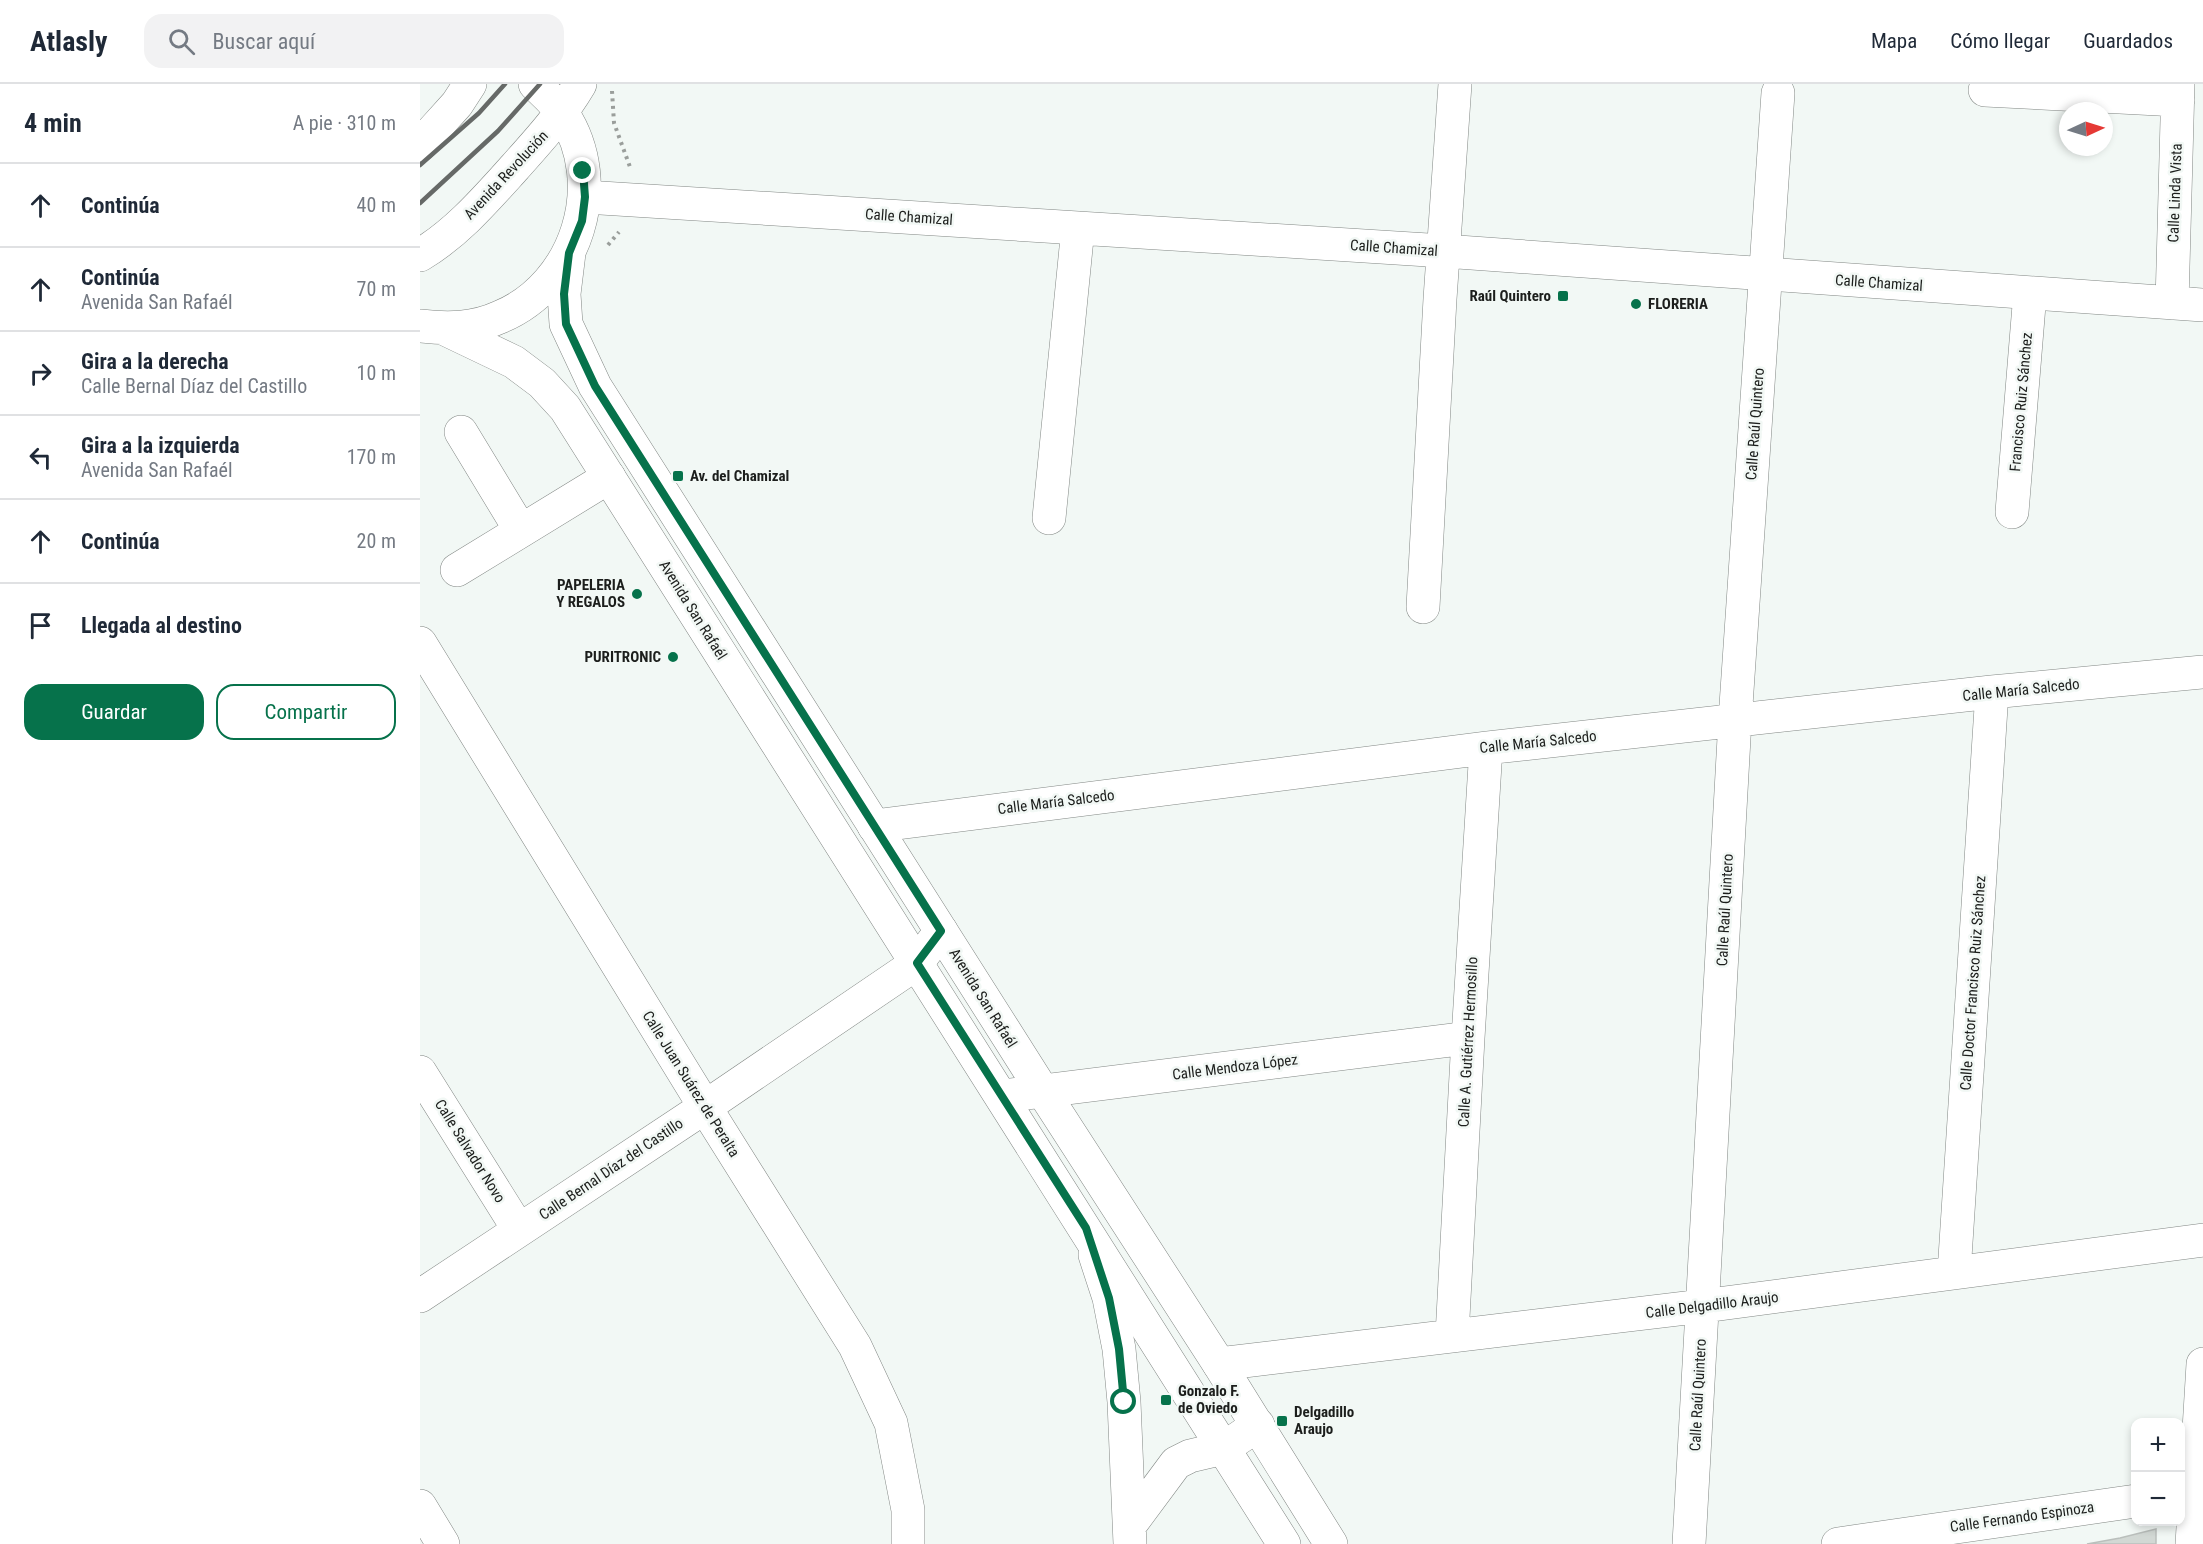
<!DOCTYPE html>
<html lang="es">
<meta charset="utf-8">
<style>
body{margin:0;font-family:"Roboto Condensed",sans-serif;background:#f2f2f3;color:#1f2937}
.controls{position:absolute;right:18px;bottom:18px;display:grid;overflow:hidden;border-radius:12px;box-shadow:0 3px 9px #0003}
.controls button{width:54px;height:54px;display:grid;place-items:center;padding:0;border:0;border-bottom:2px solid #e0e1e3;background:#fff;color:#1f2937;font:30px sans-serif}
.compass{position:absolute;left:1639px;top:18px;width:54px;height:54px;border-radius:50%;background:#fff;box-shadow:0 3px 9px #0003;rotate:86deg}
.stop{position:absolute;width:18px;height:18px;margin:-14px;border:4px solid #06724b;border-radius:50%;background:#fff}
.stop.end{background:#06724b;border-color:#fff;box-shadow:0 2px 6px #0008}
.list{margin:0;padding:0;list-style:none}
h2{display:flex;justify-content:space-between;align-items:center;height:78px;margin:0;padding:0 24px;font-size:26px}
h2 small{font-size:20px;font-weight:400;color:#747a83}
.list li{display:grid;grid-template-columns:39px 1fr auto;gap:18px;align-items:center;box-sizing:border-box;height:84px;padding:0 24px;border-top:2px solid #e0e1e3}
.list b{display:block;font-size:22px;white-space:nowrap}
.list p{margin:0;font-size:20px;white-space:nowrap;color:#747a83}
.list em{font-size:20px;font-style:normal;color:#747a83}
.actions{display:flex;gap:12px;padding:18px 24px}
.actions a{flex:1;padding:14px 0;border:2px solid #06724b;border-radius:18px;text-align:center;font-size:21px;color:#06724b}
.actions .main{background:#06724b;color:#fff}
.icon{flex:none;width:33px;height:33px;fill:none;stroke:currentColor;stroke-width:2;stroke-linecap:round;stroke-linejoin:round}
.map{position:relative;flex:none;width:1783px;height:1460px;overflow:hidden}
header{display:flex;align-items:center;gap:36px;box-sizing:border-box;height:84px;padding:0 30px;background:#fff;border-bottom:2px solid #e0e1e3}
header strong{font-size:28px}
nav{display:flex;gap:33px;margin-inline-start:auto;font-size:21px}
.search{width:420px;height:54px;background:#f2f2f3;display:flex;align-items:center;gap:15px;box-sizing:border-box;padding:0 21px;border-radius:18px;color:#747a83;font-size:22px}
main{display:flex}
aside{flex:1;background:#fff}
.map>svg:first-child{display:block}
.building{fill:#d2d8d4;stroke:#babfbc;stroke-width:1.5}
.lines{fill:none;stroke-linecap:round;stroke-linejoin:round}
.minor-casing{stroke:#828784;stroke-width:34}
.major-casing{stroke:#828784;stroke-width:34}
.path{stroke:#9a9e9b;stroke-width:4;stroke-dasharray:3 4.5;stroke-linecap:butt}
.minor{stroke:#fff;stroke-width:33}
.major{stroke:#fff;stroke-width:33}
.rail{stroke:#666967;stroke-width:4.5}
.route{stroke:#06724b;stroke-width:8}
.poi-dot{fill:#06724b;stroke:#f2f8f5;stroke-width:2}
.labels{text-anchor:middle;stroke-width:5;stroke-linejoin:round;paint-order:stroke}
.street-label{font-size:15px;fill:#1c1e1c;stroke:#f2f8f5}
.poi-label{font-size:15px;font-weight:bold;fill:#1c1e1c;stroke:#f2f8f5;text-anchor:start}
</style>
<header>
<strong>Atlasly</strong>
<div class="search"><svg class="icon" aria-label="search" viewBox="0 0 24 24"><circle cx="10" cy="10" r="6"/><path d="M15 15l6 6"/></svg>Buscar aquí</div>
<nav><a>Mapa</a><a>Cómo llegar</a><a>Guardados</a></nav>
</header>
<main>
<aside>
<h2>4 min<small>A pie · 310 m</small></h2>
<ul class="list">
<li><svg class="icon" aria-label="ahead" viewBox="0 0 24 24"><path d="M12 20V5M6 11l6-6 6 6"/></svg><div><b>Continúa</b></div><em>40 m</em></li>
<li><svg class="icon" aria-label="ahead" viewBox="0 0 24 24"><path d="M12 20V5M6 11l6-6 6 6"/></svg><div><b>Continúa</b><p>Avenida San Rafaél</p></div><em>70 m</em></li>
<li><svg class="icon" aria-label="right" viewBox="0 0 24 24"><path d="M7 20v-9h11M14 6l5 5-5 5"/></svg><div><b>Gira a la derecha</b><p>Calle Bernal Díaz del Castillo</p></div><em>10 m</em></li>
<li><svg class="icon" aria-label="left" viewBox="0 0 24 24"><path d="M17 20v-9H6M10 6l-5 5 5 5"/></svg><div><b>Gira a la izquierda</b><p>Avenida San Rafaél</p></div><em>170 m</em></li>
<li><svg class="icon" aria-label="ahead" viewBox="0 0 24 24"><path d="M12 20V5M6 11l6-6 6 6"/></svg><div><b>Continúa</b></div><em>20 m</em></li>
<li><svg class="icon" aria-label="arrive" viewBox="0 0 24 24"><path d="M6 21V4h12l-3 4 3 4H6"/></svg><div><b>Llegada al destino</b></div></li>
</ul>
<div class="actions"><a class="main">Guardar</a><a>Compartir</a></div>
</aside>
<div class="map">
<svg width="1783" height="1460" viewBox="0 0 1783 1460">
<rect width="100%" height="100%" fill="#f2f8f5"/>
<path class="building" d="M1736 1445V1460H1667L1700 1454Z"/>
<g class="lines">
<defs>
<path id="minor" d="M1565 6 1758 16
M165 113 1024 167 1783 221
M1752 219 1758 0
M41 348 101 447
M1592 428 1610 209
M629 434 658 144
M37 486 189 393
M1003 523 1020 215 1035 0
M0 559 285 1023 435 1262 471 1339 488 1426V1460
M454 742 1066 664 1572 608 1783 588
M0 988 99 1146
M582 1012 1048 954
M675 1171 689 1214 699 1265 704 1318 710 1460
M1534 1189 1572 608
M0 1212 285 1023 497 879 521 847
M1032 1252 1048 954 1066 664
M799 1280 1283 1222 1783 1156
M0 1422 23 1460
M710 1441 756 1379 770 1372 804 1364 838 1341
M1269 1460 1315 636 1358 9
M1418 1460 1716 1417
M1772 1460 1783 1280"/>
<path id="major" d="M0 61 37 20 50 0
M149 169 144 210 146 240 175 302 622 1006 799 1280 911 1460
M0 171C37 149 66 115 95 83 120 55 141 32 160 0
M0 242C28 245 54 245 80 233 157 201 189 100 143 30 136 19 124 9 115 0
M25 245 94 278 122 299 145 324 864 1460"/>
</defs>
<use href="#minor" class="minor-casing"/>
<use href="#major" class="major-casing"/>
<path class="path" d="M192 7 194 39 210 83
M188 161 199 148"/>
<use href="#minor" class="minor"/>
<use href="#major" class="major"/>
<path class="rail" d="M0 81 59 29 85 0
M0 119 78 47 120 0"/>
</g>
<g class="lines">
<path class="route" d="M163 87 165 113 162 137 149 169 144 210 146 240 175 302 521 847 497 879 666 1144 689 1214 699 1265 704 1318"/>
</g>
<g class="poi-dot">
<rect x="1137" y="206" width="12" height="12" rx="3"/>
<circle cx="1216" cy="220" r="6"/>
<rect x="252" y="386" width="12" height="12" rx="3"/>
<circle cx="217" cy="510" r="6"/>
<circle cx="253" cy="573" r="6"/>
<rect x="740" y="1310" width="12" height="12" rx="3"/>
<rect x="856" y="1331" width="12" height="12" rx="3"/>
</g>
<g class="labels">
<g class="street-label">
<text transform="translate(86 91) rotate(-47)" y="5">Avenida Revolución</text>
<text transform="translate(1755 109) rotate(-88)" y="5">Calle Linda Vista</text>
<text transform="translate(489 133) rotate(4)" y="5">Calle Chamizal</text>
<text transform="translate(974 164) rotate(4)" y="5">Calle Chamizal</text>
<text transform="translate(1459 199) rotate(4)" y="5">Calle Chamizal</text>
<text transform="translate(1601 318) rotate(-85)" y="5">Francisco Ruiz Sánchez</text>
<text transform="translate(1335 340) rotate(-86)" y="5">Calle Raúl Quintero</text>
<text transform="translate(273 526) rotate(58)" y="5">Avenida San Rafaél</text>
<text transform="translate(1601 606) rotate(-6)" y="5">Calle María Salcedo</text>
<text transform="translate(1118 658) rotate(-6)" y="5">Calle María Salcedo</text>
<text transform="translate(636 718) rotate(-7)" y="5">Calle María Salcedo</text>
<text transform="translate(1305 826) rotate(-87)" y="5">Calle Raúl Quintero</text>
<text transform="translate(1553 899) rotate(-86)" y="5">Calle Doctor Francisco Ruiz Sánchez</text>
<text transform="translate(563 914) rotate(58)" y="5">Avenida San Rafaél</text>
<text transform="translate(1048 958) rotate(-87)" y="5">Calle A. Gutiérrez Hermosillo</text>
<text transform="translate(815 983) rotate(-7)" y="5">Calle Mendoza López</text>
<text transform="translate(271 1000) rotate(58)" y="5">Calle Juan Suárez de Peralta</text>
<text transform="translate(50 1067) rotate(58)" y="5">Calle Salvador Novo</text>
<text transform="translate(191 1085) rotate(-34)" y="5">Calle Bernal Díaz del Castillo</text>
<text transform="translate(1292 1221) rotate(-7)" y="5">Calle Delgadillo Araujo</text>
<text transform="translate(1278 1311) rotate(-87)" y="5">Calle Raúl Quintero</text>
<text transform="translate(1602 1433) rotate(-8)" y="5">Calle Fernando Espinoza</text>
</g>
<g class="poi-label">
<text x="1131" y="217" text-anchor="end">Raúl Quintero</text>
<text x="1228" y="225">FLORERIA</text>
<text x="270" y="397">Av. del Chamizal</text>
<text x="205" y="506" text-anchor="end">PAPELERIA<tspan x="205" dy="17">Y REGALOS</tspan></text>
<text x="241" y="578" text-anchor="end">PURITRONIC</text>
<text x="758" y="1312">Gonzalo F.<tspan x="758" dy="17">de Oviedo</tspan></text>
<text x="874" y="1333">Delgadillo<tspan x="874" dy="17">Araujo</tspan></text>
</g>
</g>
</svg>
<div class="controls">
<button>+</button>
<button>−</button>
</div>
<svg class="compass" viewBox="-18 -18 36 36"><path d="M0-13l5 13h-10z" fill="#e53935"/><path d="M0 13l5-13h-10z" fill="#747a83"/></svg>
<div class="stop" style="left:704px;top:1318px"></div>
<div class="stop end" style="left:163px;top:87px"></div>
</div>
</main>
